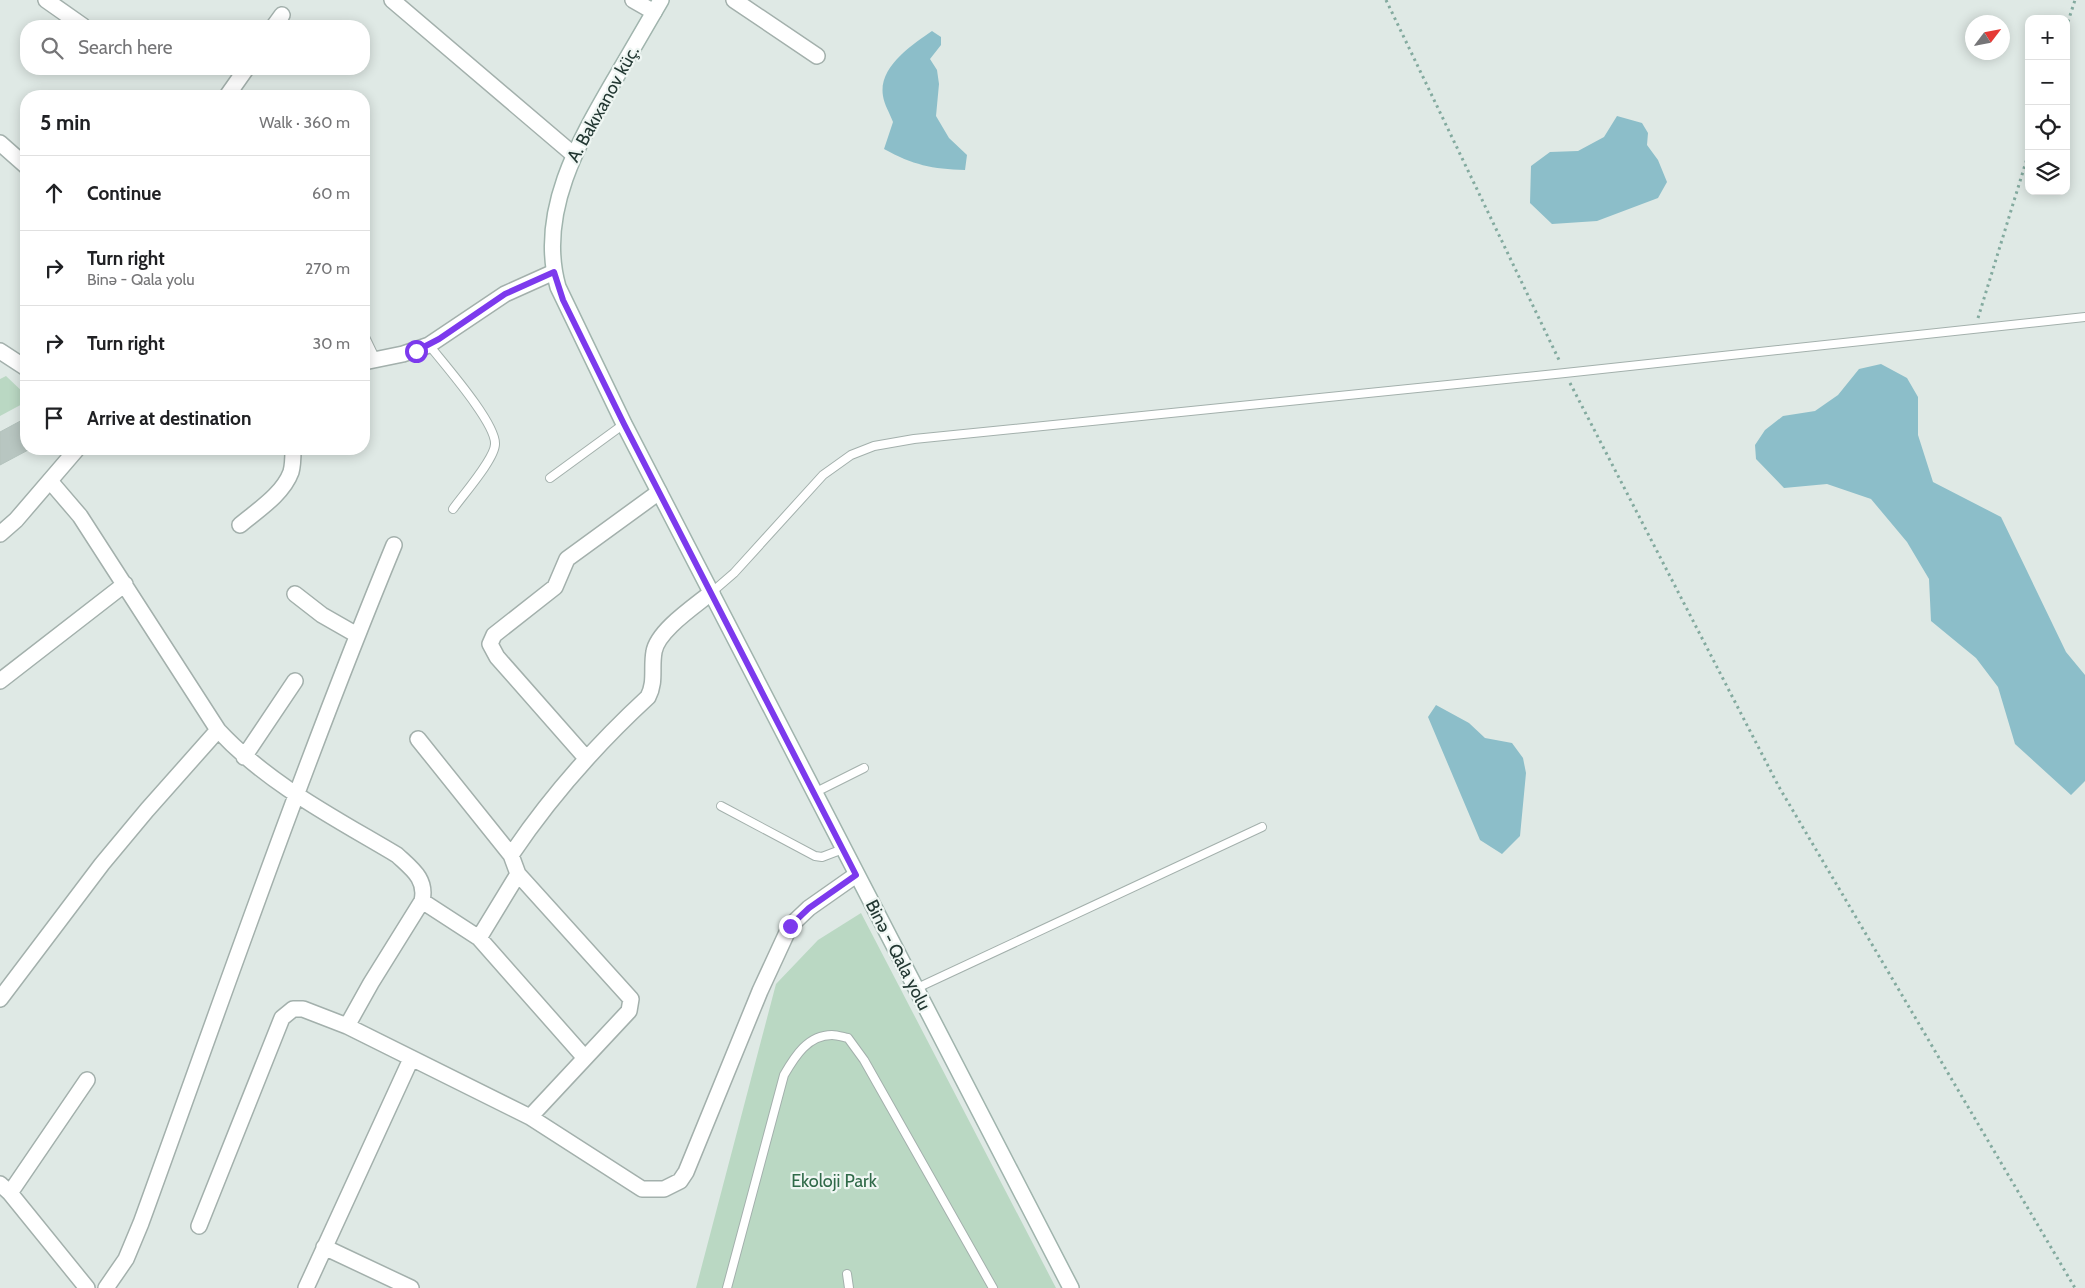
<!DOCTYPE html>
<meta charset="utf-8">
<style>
body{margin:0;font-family:Cabin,sans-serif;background:#f6f6f6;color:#202124}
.controls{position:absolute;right:15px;top:15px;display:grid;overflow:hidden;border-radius:10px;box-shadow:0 2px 12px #0003}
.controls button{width:45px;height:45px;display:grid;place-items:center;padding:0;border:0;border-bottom:1px solid #e0e0e0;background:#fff;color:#202124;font:25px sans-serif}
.compass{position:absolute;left:1965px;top:15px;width:45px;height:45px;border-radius:50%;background:#fff;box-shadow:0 2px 12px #0003;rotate:58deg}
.stop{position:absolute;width:15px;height:15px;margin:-11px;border:4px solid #7c3aed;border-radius:50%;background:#fff}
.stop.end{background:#7c3aed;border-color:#fff;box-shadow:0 1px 5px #0008}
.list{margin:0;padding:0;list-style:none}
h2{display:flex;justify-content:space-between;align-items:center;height:65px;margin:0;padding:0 20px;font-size:21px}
h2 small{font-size:16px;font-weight:400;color:#757577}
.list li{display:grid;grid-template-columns:32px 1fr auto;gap:15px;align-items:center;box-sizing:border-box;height:75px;padding:0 20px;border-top:1px solid #e0e0e0}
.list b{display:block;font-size:19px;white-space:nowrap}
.list p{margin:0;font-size:16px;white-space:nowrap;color:#757577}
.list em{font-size:16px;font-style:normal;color:#757577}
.icon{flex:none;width:28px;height:28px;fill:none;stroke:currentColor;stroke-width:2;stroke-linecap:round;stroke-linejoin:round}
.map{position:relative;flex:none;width:2085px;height:1288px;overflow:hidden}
.search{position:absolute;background:#fff;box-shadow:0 2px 12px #0003;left:20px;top:20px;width:350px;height:55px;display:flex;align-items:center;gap:12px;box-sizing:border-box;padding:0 18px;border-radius:20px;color:#757577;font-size:19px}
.panel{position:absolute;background:#fff;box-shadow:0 2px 12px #0003;left:20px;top:90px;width:350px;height:365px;border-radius:20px}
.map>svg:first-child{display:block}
.green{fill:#bad8c3}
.water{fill:#8cbec9}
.building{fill:#b8c6c1;stroke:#b3c2bc}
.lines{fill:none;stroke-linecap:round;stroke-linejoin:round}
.service-casing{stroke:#a3b0ac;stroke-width:10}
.minor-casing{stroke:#a3b0ac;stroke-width:18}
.tertiary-casing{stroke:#a3b0ac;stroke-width:18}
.secondary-casing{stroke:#a0b4ad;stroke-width:18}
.path{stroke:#83aa9f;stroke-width:3;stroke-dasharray:2.5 4;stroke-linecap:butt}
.service{stroke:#fff;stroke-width:8}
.minor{stroke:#fff;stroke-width:15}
.tertiary{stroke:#fff;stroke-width:15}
.secondary{stroke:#fff;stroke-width:15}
.route{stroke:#7c3aed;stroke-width:6}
.labels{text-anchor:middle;stroke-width:4.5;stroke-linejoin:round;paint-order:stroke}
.street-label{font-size:18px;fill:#223732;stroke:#eff6f3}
.park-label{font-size:18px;fill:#306a49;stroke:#eff6f3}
</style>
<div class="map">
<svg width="2085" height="1288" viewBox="0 0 2085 1288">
<rect width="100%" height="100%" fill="#dfe9e5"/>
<path class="green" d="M6 376 26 395V402L0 416V379Z
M861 913 1056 1288H696L776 984 818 940Z"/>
<path class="water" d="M932 31 941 37V45L930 59 937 70 939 84 936 116 949 138 967 155 965 170C932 169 913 165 884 149L893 122C890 114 884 104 883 96 878 67 912 45 932 31Z
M1617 116 1642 123 1648 133 1647 145 1658 160 1667 182 1658 198 1597 221 1552 224 1530 203 1531 166 1550 152 1578 151 1604 137Z
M1881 364 1907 378 1918 397V435L1933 482 2001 517 2066 652 2085 675V781L2071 795 2015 744 1998 687 1976 658 1931 621 1929 579 1907 542 1871 499 1827 484 1784 488 1756 459 1755 445 1765 430 1783 416 1815 411 1838 395 1859 369Z
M1436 705 1469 723 1485 738 1512 743 1523 758 1526 773 1520 836 1502 854 1480 840 1428 717Z"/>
<path class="building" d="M26 418V449H30L0 465V432Z"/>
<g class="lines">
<defs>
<path id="service" d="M364 335 376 360
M429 345C444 364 496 423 495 444 495 459 462 496 453 509
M550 478 624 424
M712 592 734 573 823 475 851 455 874 446 914 439 1565 373 2085 317
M814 793 864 768
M721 806 815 856 822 857 843 849
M915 989 1262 827
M847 1274 849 1288
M727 1288 784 1075C795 1056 808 1035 832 1035 837 1035 843 1037 848 1038L864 1060 993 1288"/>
<path id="minor" d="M46 0 83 26
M392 0 574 155
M633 0 654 12
M734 0 817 56
M274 26 282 15
M227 96 246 69
M0 351 26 368
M50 481 80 516 218 730C268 784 335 818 397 855 412 869 427 879 422 901L479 938 585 1058
M240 525C258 510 283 494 291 472 293 465 293 456 293 449
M295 594 322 615 357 635
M0 681 125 584
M418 739 511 855
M244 757 295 681
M586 758 497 657 490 644 494 635 555 587 567 559 659 492
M518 874 631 999 629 1011 530 1117
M479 938 518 874 511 855C550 797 596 745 648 697 656 682 651 668 654 652 657 631 695 606 712 592
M0 999 102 864 147 810 218 730
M347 1026 371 983 422 901
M0 1184 10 1193 87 1288
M10 1193 87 1080
M199 1226 282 1018 293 1009H303L347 1026 530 1117 642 1189H664L680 1181 686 1172 760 991 790 926 809 908 856 875
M324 1247 411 1288
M106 1288 126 1259 141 1223C223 997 302 768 394 545
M306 1288 411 1059"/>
<path id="tertiary" d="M0 143 26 166
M364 362 403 354 429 345 505 294 554 272
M0 534 16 520 77 449"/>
<path id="secondary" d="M661 0C646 26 630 53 615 79 579 141 537 213 558 287L624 424 1071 1288"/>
</defs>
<use href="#service" class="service-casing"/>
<use href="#minor" class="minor-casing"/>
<use href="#tertiary" class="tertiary-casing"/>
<use href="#secondary" class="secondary-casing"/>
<path class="path" d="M1386 0 1560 362
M2066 28 2075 0
M1978 318 2029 152
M1570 383 1779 787 2075 1288"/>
<use href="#service" class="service"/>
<use href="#minor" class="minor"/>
<use href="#tertiary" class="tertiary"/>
<use href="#secondary" class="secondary"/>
</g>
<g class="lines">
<path class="route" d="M416 351 439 339 505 294 554 272 563 300 624 424 856 875 809 908 790 926"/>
</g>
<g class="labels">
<g class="street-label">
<text transform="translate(603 104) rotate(-61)" y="6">A. Bakıxanov küç.</text>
<text transform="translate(898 955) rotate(63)" y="6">Binə - Qala yolu</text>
</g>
<g class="park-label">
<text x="834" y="1187">Ekoloji Park</text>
</g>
</g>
</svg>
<div class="controls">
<button>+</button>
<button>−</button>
<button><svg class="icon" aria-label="locate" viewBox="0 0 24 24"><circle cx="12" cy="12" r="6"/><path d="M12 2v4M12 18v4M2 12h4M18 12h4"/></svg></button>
<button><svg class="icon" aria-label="layers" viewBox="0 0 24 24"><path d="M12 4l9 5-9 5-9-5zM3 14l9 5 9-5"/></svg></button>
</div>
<svg class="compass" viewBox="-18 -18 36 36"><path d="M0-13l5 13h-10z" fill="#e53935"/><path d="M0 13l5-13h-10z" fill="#757577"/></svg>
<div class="stop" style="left:416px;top:351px"></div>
<div class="stop end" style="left:790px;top:926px"></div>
<div class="search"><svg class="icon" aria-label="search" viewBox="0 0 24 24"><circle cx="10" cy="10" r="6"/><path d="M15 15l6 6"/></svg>Search here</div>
<section class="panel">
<h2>5 min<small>Walk · 360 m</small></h2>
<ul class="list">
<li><svg class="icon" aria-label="ahead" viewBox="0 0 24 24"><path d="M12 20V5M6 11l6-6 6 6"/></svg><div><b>Continue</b></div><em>60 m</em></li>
<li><svg class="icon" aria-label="right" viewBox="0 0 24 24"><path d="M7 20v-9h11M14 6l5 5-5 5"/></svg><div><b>Turn right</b><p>Binə - Qala yolu</p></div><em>270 m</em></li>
<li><svg class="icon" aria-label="right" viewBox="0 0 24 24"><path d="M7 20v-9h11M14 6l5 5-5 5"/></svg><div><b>Turn right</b></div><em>30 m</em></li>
<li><svg class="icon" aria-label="arrive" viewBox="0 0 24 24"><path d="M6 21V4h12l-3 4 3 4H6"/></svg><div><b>Arrive at destination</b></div></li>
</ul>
</section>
</div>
